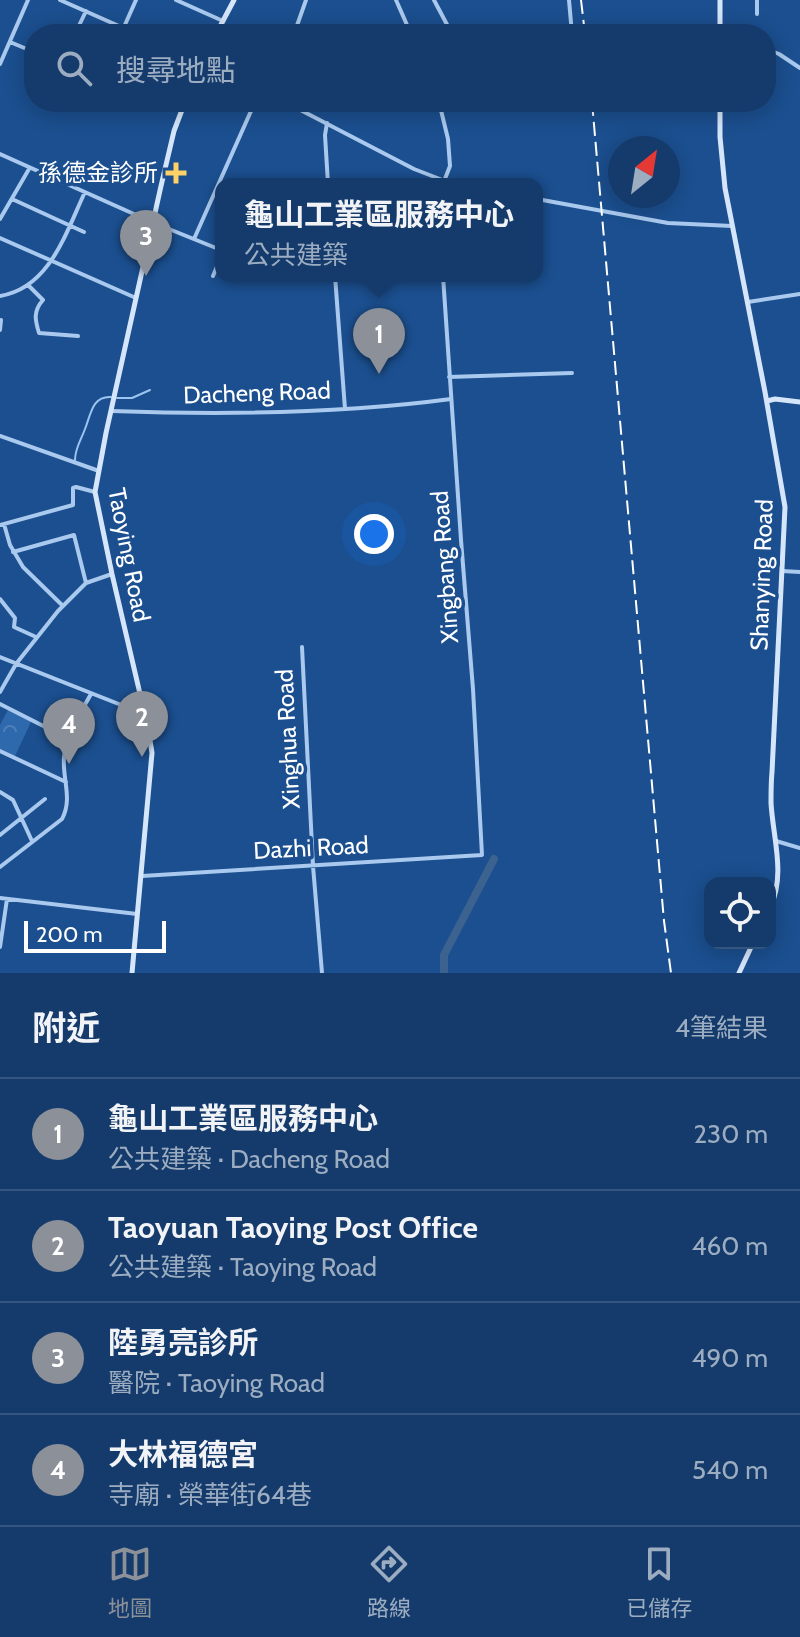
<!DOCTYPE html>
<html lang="zh-TW">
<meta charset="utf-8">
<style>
body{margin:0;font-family:Cabin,"Noto Sans TC",sans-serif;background:#1d4271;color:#f1f3f6}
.controls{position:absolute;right:24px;bottom:24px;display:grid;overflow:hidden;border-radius:16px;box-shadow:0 4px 20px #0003}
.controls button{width:72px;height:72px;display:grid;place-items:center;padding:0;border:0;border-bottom:2px solid #33557e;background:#143b6b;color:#f1f3f6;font:40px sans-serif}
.compass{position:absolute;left:608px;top:136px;width:72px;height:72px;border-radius:50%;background:#143b6b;box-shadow:0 4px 20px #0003;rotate:30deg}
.scale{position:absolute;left:24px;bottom:20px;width:142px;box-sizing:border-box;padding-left:8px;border:4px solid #fff;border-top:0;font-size:22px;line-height:28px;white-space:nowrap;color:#fff;-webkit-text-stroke:6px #1b4f8f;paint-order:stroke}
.you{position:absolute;left:374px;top:534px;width:28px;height:28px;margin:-20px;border:6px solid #fff;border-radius:50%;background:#1a73e8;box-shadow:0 0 0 12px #1a73e833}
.badge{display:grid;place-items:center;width:52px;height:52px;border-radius:50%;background:#8c9099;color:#fff;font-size:26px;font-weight:700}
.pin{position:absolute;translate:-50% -66px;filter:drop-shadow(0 2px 4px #0008)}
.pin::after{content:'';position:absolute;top:42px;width:28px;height:24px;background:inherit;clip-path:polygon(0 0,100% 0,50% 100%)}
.popup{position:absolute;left:215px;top:178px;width:328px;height:104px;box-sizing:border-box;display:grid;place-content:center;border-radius:16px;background:#143b6b;filter:drop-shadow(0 2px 6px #0005);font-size:26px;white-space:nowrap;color:#9dadc1}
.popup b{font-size:30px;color:#f1f3f6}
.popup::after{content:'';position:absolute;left:50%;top:100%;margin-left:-16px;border:16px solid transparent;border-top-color:#143b6b}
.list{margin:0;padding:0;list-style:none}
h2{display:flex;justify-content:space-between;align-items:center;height:104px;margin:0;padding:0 32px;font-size:34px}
h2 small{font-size:26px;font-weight:400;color:#9dadc1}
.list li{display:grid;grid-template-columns:52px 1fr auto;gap:24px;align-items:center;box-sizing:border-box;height:112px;padding:0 32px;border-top:2px solid #33557e}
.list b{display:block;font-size:30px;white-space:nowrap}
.list p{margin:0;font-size:26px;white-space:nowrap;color:#9dadc1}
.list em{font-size:26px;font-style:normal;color:#9dadc1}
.icon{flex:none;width:44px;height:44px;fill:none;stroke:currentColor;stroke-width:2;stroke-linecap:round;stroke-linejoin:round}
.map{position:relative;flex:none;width:800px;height:973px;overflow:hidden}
.search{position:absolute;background:#143b6b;box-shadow:0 4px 20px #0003;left:24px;right:24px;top:24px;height:88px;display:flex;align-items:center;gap:20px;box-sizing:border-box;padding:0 28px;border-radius:32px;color:#9dadc1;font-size:30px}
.sheet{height:552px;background:#143b6b}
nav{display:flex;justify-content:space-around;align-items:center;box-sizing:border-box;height:112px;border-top:2px solid #33557e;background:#143b6b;font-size:22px;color:#9dadc1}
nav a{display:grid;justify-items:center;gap:4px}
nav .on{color:#8c9099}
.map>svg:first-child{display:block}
.park{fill:url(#park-crowns)}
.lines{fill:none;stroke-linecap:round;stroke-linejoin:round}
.stream{stroke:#9cc4f0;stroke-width:2}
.river{stroke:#3c6290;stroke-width:8}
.street{stroke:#a9c9ee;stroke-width:4}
.secondary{stroke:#d6e6fa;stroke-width:5}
.rail{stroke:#fff;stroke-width:2;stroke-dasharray:14 6;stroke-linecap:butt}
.poi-dot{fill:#ffd166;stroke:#1b4f8f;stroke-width:3}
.labels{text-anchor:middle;stroke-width:7;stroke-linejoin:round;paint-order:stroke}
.poi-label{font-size:24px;fill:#fff;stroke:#1b4f8f;text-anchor:end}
.street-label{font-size:24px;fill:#fff;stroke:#1b4f8f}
</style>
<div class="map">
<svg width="800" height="973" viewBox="0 0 800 973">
<defs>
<pattern id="park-crowns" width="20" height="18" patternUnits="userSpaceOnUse" patternTransform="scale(2)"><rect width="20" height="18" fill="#2e69ad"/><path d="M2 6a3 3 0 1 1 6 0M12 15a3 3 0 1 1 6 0" fill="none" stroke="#4d80b9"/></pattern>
</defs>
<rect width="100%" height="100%" fill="#1b4f8f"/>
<path class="park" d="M8 710 32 720 15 756 0 749V725Z"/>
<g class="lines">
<path class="stream" d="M117 398H132L150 390
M75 460C75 448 81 440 85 429 91 414 92 396 111 397"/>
<path class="river" d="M444 973V955L494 859"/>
<path class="street" d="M60 0 137 34
M176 0 223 21
M396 0 411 34
M434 0 452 34
M569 0 572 34
M757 14V0
M124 27 136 0
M75 34 86 11
M294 34 306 0
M10 42 34 52
M766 49 779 54 800 68
M0 64 28 0
M285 102 414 169 445 181 459 184
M439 102 448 139 450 166 443 184
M327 123 325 135 328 184
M0 154 154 223 221 250
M12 199 84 232
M537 199 668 223 732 226
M0 219 29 169
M0 238 136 298
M194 239 255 102
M213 276 221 257
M335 276 345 409
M28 285 43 300C33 311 35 320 39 333L78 336
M0 296C50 288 66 232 85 192
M748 302 800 294
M0 330 1 320
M449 377 572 373
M112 411C224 415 339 414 451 399
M0 436 99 471
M4 524 10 545 23 567 63 606
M0 525 73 505V488L76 487 95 492
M13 552 74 535 86 583
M782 571 800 572
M0 599 15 618 14 627 36 637
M302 647 313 866 322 973
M0 657 144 714
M0 692 16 664 58 611 86 583 112 574
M0 704 67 738
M0 751 66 782
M0 792 13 800 32 841
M0 835 45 799
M776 841 800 848
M0 867 62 819C73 799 62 778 64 757 66 734 80 714 91 694
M142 876 482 855 473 689 461 540 443 276
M0 898 137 914
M0 947 7 899"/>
<path class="secondary" d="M216 34 234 0
M720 34V0
M720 102V137L725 188 765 392 785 507 772 772C771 782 771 793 771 803 773 838 786 875 770 908
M767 401 775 399 800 402
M132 973 152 753 148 728 112 574 95 492 106 433 161 186 174 131 185 102
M739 973 753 943"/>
<path class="rail" d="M581 0 585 34
M592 102 664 921 671 973"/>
</g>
<path class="poi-dot" d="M172 161h8v8h8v8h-8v8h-8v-8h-8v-8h8z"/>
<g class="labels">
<g class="poi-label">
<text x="158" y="181">孫德金診所</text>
</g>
<g class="street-label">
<text transform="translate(257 393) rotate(-2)" y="8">Dacheng Road</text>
<text transform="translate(129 555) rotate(79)" y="8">Taoying Road</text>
<text transform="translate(445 567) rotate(-94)" y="8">Xingbang Road</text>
<text transform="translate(762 575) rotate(-88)" y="8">Shanying Road</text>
<text transform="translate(288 739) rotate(-93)" y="8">Xinghua Road</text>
<text transform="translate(311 848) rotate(-3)" y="8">Dazhi Road</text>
</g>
</g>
</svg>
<div class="controls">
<button><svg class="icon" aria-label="locate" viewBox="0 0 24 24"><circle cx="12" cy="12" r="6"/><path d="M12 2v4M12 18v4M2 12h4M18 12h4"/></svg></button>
</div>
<svg class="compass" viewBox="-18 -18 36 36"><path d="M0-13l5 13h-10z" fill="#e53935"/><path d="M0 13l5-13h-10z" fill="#9dadc1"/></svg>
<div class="scale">200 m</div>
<div class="you"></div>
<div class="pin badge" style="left:379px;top:374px">1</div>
<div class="popup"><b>龜山工業區服務中心</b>公共建築</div>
<div class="pin badge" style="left:142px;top:757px">2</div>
<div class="pin badge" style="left:146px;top:276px">3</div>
<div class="pin badge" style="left:69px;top:764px">4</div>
<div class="search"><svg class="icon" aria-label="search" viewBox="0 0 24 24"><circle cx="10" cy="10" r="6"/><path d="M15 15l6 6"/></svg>搜尋地點</div>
</div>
<section class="sheet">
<h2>附近<small>4筆結果</small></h2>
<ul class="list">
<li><span class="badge">1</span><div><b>龜山工業區服務中心</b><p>公共建築 · Dacheng Road</p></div><em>230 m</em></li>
<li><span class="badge">2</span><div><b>Taoyuan Taoying Post Office</b><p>公共建築 · Taoying Road</p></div><em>460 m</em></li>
<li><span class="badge">3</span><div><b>陸勇亮診所</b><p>醫院 · Taoying Road</p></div><em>490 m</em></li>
<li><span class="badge">4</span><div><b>大林福德宮</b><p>寺廟 · 榮華街64巷</p></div><em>540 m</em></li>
</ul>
</section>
<nav>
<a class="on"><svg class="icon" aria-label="map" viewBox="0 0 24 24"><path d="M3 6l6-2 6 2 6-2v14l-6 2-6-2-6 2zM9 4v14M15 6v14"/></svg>地圖</a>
<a><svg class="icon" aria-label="directions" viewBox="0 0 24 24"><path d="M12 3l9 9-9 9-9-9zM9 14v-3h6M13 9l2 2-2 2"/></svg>路線</a>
<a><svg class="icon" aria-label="saved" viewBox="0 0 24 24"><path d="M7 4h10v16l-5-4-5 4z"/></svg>已儲存</a>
</nav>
